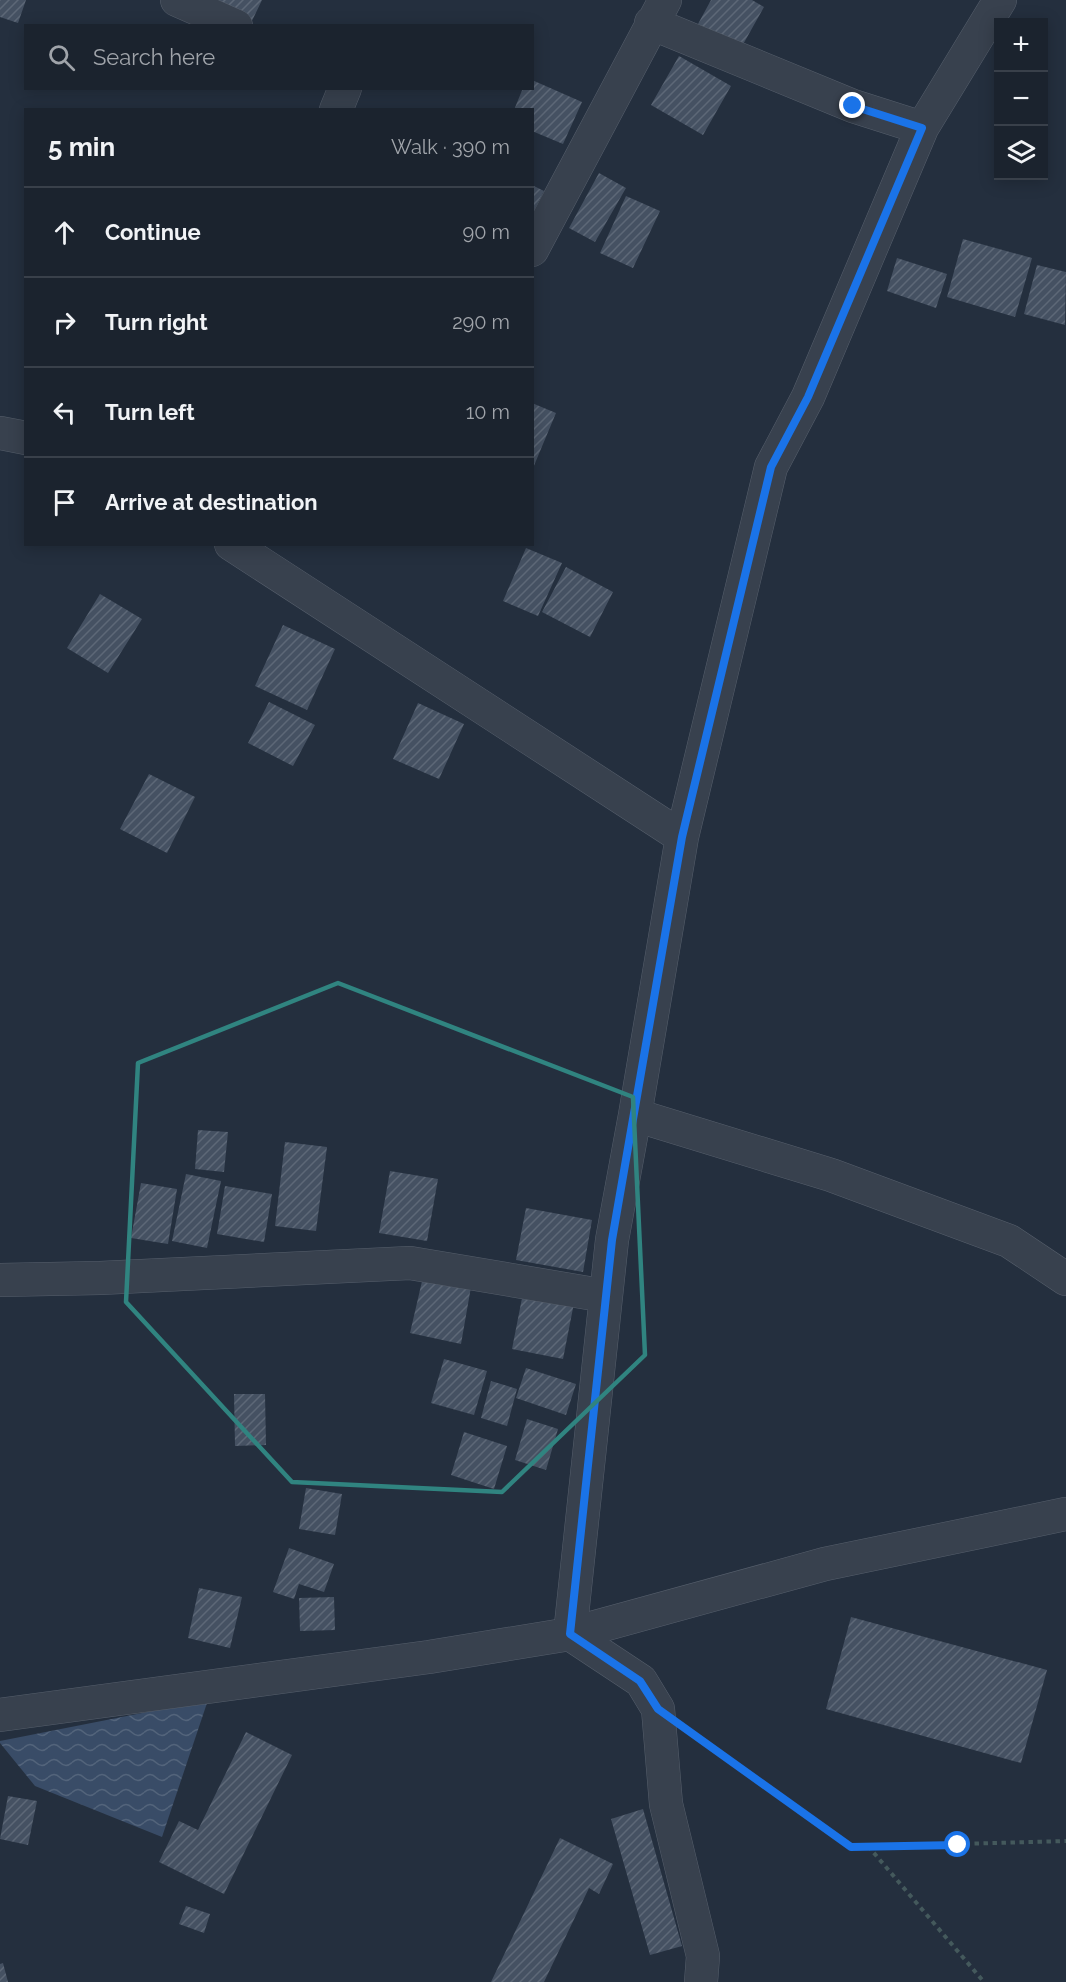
<!DOCTYPE html>
<meta charset="utf-8">
<style>
body{margin:0;font-family:Raleway,sans-serif;background:#242b36;color:#f1f3f6}
.controls{position:absolute;right:18px;top:18px;display:grid;overflow:hidden;border-radius:0px;box-shadow:0 3px 15px #0003}
.controls button{width:54px;height:54px;display:grid;place-items:center;padding:0;border:0;border-bottom:2px solid #39404a;background:#1b232e;color:#f1f3f6;font:30px sans-serif}
.stop{position:absolute;width:18px;height:18px;margin:-14px;border:4px solid #1a73e8;border-radius:50%;background:#fff}
.stop.end{background:#1a73e8;border-color:#fff;box-shadow:0 2px 6px #0008}
.list{margin:0;padding:0;list-style:none}
h2{display:flex;justify-content:space-between;align-items:center;height:78px;margin:0;padding:0 24px;font-size:26px}
h2 small{font-size:20px;font-weight:400;color:#a0a4aa}
.list li{display:grid;grid-template-columns:39px 1fr auto;gap:18px;align-items:center;box-sizing:border-box;height:90px;padding:0 24px;border-top:2px solid #39404a}
.list b{display:block;font-size:22px;white-space:nowrap}
.list em{font-size:20px;font-style:normal;color:#a0a4aa}
.icon{flex:none;width:33px;height:33px;fill:none;stroke:currentColor;stroke-width:2;stroke-linecap:round;stroke-linejoin:round}
.map{position:relative;flex:none;width:1066px;height:1982px;overflow:hidden}
.search{position:absolute;background:#1b232e;box-shadow:0 3px 15px #0003;left:24px;top:24px;width:510px;height:66px;display:flex;align-items:center;gap:15px;box-sizing:border-box;padding:0 21px;border-radius:0px;color:#a0a4aa;font-size:22px}
.panel{position:absolute;background:#1b232e;box-shadow:0 3px 15px #0003;left:24px;top:108px;width:510px;height:438px;border-radius:0px}
.map>svg:first-child{display:block}
.water{fill:url(#water-waves)}
.building{fill:url(#building-hatch)}
.lines{fill:none;stroke-linecap:round;stroke-linejoin:round}
.street-casing{stroke:#565f6c;stroke-width:34}
.path{stroke:#44595c;stroke-width:4;stroke-dasharray:4.5 4.5;stroke-linecap:butt}
.street{stroke:#38414e;stroke-width:33}
.route{stroke:#1a73e8;stroke-width:8}
.marked{fill:none;stroke:#308480;stroke-width:4.5;stroke-linejoin:round}
</style>
<div class="map">
<svg width="1066" height="1982" viewBox="0 0 1066 1982">
<defs>
<pattern id="water-waves" width="16" height="10" patternUnits="userSpaceOnUse" patternTransform="scale(1.5)"><rect width="16" height="10" fill="#394c67"/><path d="M0 5q4-4 8 0t8 0" fill="none" stroke="#53647b"/></pattern>
<pattern id="building-hatch" width="6" height="6" patternUnits="userSpaceOnUse" patternTransform="scale(1.5)"><rect width="6" height="6" fill="#455162"/><path d="M-1 1l2-2M0 6l6-6M5 7l2-2" fill="none" stroke="#5d6877"/></pattern>
</defs>
<rect width="100%" height="100%" fill="#242f3e"/>
<path class="water" d="M208 1700 162 1837 35 1786 0 1743V1741Z"/>
<path class="building" d="M0 0H26L18 23 0 17Z
M210 0H262L250 25Z
M711 0H752L764 7 741 48 698 24Z
M679 56 731 86 703 135 651 105Z
M532 80 582 102 563 144 532 131V110H514L523 88H532Z
M599 173 626 188 595 242 569 228Z
M532 185 544 191 532 214Z
M626 196 660 211 633 268 600 253Z
M963 239 1032 258 1015 317 947 297Z
M897 258 947 274 936 308 887 291Z
M1037 265 1066 272 1065 325 1024 314Z
M532 403 556 413 533 468H532Z
M526 548 562 563 538 616 503 601Z
M566 567 613 592 590 637 542 612Z
M100 594 142 619 108 673 67 648Z
M283 625 335 649 307 710 255 686Z
M269 702 315 725 293 766 248 743Z
M418 703 464 724 439 779 393 759Z
M149 774 195 797 167 853 120 829Z
M198 1130 228 1132 224 1172 195 1169Z
M285 1142 327 1147 316 1231 275 1226Z
M390 1171 438 1179 427 1241 379 1233Z
M186 1174 221 1181 207 1248 172 1241Z
M141 1183 177 1189 168 1244 131 1238Z
M225 1186 272 1194 264 1242 217 1234Z
M526 1208 592 1220 583 1272 516 1260Z
M423 1277 471 1287 461 1344 410 1333Z
M523 1293 574 1303 563 1359 512 1349Z
M444 1359 487 1371 474 1415 431 1403Z
M526 1368 576 1384 566 1415 516 1398Z
M491 1381 517 1389 507 1426 481 1418Z
M234 1394H265L266 1445 235 1446Z
M527 1419 558 1429 546 1470 515 1460Z
M464 1432 507 1446 494 1489 451 1475Z
M306 1488 342 1494 335 1535 299 1529Z
M289 1548 334 1564 324 1592 299 1584 294 1599 273 1592Z
M199 1588 242 1597 230 1648 188 1638Z
M334 1597 335 1630 300 1631 299 1598Z
M851 1617 1047 1670 1021 1763 826 1709Z
M246 1732 292 1755 224 1894 159 1862 179 1821 198 1830Z
M8 1796 37 1801 28 1845 0 1839Z
M643 1809 682 1946 650 1955 611 1819Z
M560 1838 613 1864 599 1894 589 1888 544 1982H491Z
M186 1906 210 1914 204 1933 179 1924Z
M3 1963 8 1982H0V1964Z"/>
<g class="lines">
<defs>
<path id="street" d="M177 0 236 26
M651 23 853 106 922 128
M336 110 345 88
M532 250 665 0
M0 433 26 438
M231 544 682 837
M635 1115 682 837 771 467 808 397 922 128 1000 0
M1066 1279 1009 1241 831 1175 635 1115 612 1240 570 1634 825 1564 1066 1514
M0 1280 100 1278 410 1263 606 1296
M0 1715 429 1657 570 1634 641 1681 658 1709 666 1804 703 1956 701 1982"/>
</defs>
<use href="#street" class="street-casing"/>
<path class="path" d="M695 1736 851 1847 1066 1841
M868 1846 984 1982"/>
<use href="#street" class="street"/>
</g>
<g class="lines">
<path class="route" d="M853 106 922 128 808 397 771 467 682 837 612 1240 570 1634 640 1681 658 1709 851 1847 958 1845"/>
</g>
<path class="marked" d="M338 983 633 1097 645 1355 502 1492 292 1482 126 1302 138 1063Z"/>
</svg>
<div class="controls">
<button>+</button>
<button>−</button>
<button><svg class="icon" aria-label="layers" viewBox="0 0 24 24"><path d="M12 4l9 5-9 5-9-5zM3 14l9 5 9-5"/></svg></button>
</div>
<div class="stop" style="left:958px;top:1845px"></div>
<div class="stop end" style="left:853px;top:106px"></div>
<div class="search"><svg class="icon" aria-label="search" viewBox="0 0 24 24"><circle cx="10" cy="10" r="6"/><path d="M15 15l6 6"/></svg>Search here</div>
<section class="panel">
<h2>5 min<small>Walk · 390 m</small></h2>
<ul class="list">
<li><svg class="icon" aria-label="ahead" viewBox="0 0 24 24"><path d="M12 20V5M6 11l6-6 6 6"/></svg><div><b>Continue</b></div><em>90 m</em></li>
<li><svg class="icon" aria-label="right" viewBox="0 0 24 24"><path d="M7 20v-9h11M14 6l5 5-5 5"/></svg><div><b>Turn right</b></div><em>290 m</em></li>
<li><svg class="icon" aria-label="left" viewBox="0 0 24 24"><path d="M17 20v-9H6M10 6l-5 5 5 5"/></svg><div><b>Turn left</b></div><em>10 m</em></li>
<li><svg class="icon" aria-label="arrive" viewBox="0 0 24 24"><path d="M6 21V4h12l-3 4 3 4H6"/></svg><div><b>Arrive at destination</b></div></li>
</ul>
</section>
</div>
